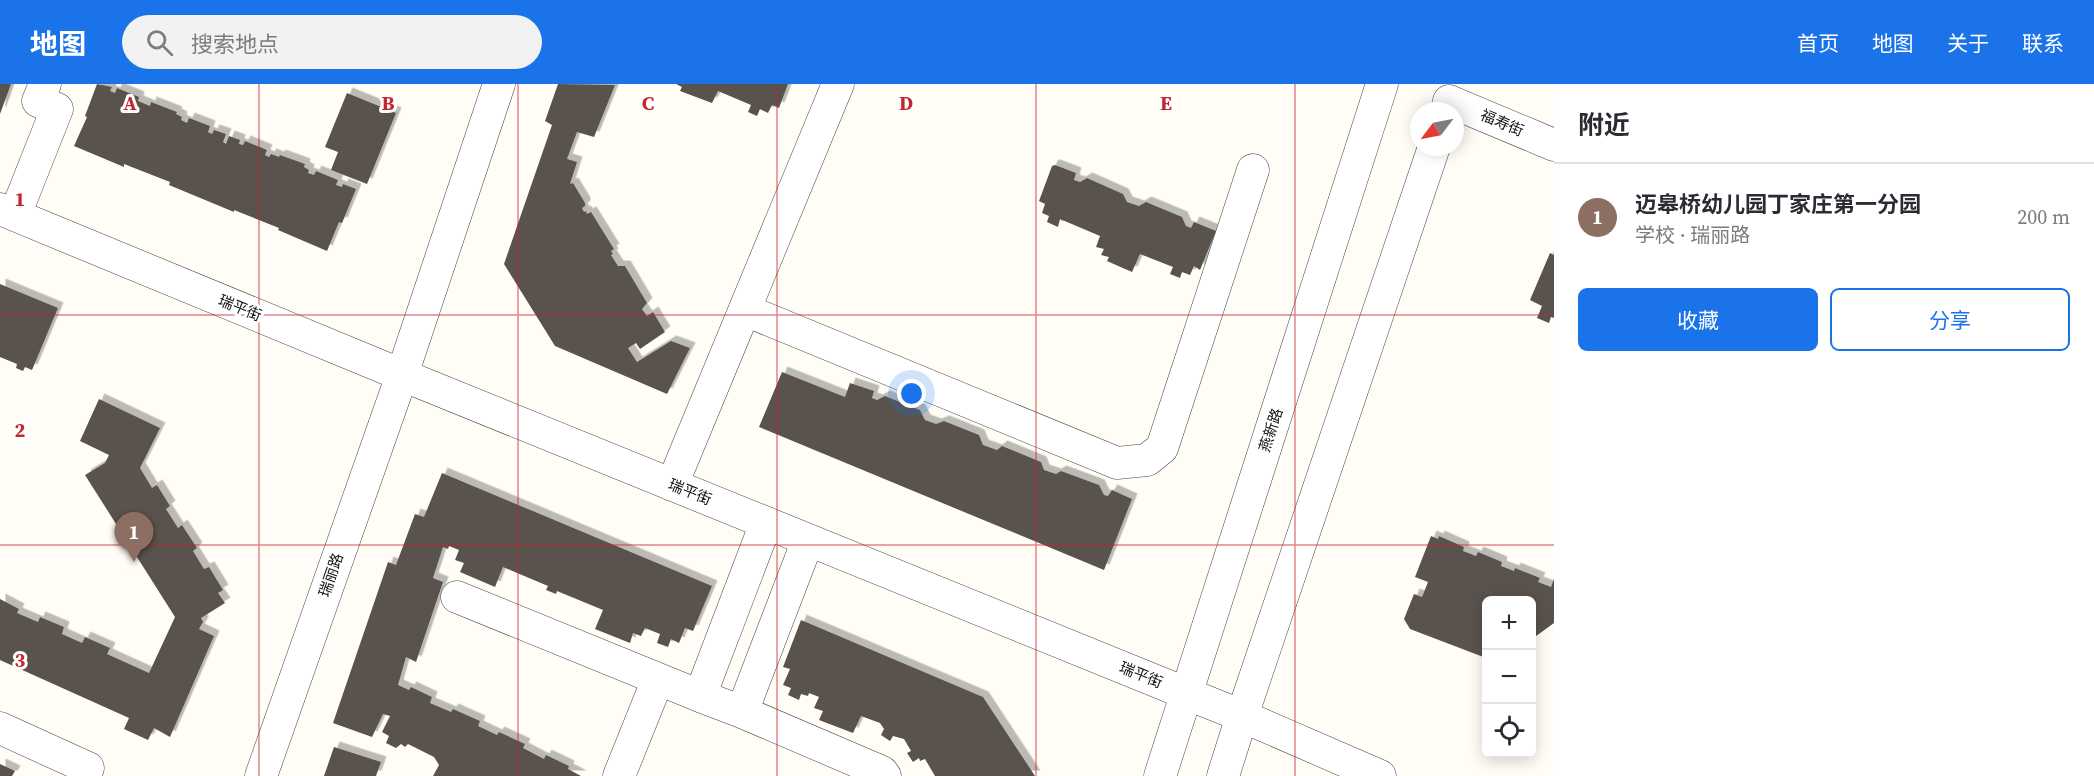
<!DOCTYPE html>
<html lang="zh">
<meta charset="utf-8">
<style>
body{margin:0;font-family:"Source Serif 4","Noto Sans SC",serif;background:#f2f2f3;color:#2b2b33}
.controls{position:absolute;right:18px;bottom:18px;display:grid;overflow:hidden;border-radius:9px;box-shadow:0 3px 15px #0003}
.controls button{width:54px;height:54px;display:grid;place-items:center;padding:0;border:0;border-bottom:2px solid #e1e1e2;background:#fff;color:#2b2b33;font:30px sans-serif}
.compass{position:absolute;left:1410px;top:18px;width:54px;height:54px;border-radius:50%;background:#fff;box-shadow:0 3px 15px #0003;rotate:238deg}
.you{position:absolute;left:912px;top:310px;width:21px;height:21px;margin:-15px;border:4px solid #fff;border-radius:50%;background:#1a73e8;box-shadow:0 0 0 9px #1a73e833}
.badge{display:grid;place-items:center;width:39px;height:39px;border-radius:50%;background:#1a73e8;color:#fff;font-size:20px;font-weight:700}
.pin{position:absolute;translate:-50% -50px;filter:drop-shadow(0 2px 3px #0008)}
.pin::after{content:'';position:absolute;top:32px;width:21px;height:18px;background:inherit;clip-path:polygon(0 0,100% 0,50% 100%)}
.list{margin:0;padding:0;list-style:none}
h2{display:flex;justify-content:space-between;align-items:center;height:78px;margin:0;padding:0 24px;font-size:26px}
h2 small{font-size:20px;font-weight:400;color:#7c7c81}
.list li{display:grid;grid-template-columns:39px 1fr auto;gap:18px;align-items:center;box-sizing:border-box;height:108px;padding:0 24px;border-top:2px solid #e1e1e2}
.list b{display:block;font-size:22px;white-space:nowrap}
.list p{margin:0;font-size:20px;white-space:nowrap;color:#7c7c81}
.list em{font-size:20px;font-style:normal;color:#7c7c81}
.actions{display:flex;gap:12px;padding:18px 24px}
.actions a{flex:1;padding:14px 0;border:2px solid #1a73e8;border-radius:9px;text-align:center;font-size:21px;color:#1a73e8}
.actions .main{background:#1a73e8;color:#fff}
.icon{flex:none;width:33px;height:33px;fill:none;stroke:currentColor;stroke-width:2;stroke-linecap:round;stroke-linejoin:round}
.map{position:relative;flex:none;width:1554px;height:692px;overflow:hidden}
header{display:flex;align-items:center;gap:36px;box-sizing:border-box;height:84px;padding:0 30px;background:#1a73e8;color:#fff}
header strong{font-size:28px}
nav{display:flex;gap:33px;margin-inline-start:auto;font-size:21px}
.search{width:420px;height:54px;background:#f2f2f3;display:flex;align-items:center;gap:15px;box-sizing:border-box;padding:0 21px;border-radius:33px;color:#7c7c81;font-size:22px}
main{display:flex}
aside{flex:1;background:#fff}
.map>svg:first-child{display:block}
.building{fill:#5a524d;filter:url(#shadow)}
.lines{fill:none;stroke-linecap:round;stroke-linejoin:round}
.minor-casing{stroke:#444;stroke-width:33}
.minor{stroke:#fff;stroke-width:32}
.grid{fill:none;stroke:#c4262e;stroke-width:1.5;stroke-opacity:0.55}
.labels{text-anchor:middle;stroke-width:6;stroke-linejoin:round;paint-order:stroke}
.street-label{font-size:15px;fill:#111;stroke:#fff}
.grid-label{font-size:20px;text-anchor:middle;font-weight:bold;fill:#c4262e;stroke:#fff;stroke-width:6;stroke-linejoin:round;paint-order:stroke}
</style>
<header>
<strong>地图</strong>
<div class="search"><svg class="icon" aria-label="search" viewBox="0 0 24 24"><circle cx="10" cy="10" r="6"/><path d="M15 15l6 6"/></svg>搜索地点</div>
<nav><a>首页</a><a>地图</a><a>关于</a><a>联系</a></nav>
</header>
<main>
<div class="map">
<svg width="1554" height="692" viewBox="0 0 1554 692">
<defs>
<filter id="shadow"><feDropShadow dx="5.5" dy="-5.5" stdDeviation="0" flood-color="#0004"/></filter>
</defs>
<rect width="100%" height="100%" fill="#fffdf5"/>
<path class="building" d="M0 0H11L0 30Z
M97 0 112 3 110 7 115 9 117 4 139 13 138 17 150 22 151 18 177 28 176 30 182 33 181 36 187 39 189 34 210 42 208 48 212 50 214 46 226 50 223 58 226 60 229 52 240 56 239 60 243 61 245 57 267 66 265 71 269 73 271 70 279 73 280 71 305 80 304 83 309 86 308 89 314 91 316 87 338 96 336 101 342 103 343 100 356 105 342 139 339 138 327 167 278 146 279 144 234 126V128L169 101 170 98 124 80V83L74 62 87 33 85 32Z
M558 0 615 1 594 53 577 48 567 75 577 78 570 100 573 99 585 119V122L582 124 584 128 586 127 587 130 591 128 614 165 611 167 613 170 611 171 618 182H625L647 219 642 225 647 232 653 228 665 248 640 265 636 259 628 264 637 278 671 257 690 264 667 310 555 262 504 180 552 41 545 37Z
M676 0H788L779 24 772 21 768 29 760 25 757 32 748 28 751 21 718 7 712 19 680 7 682 3Z
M347 9 396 29 367 100 331 86 338 68 325 63Z
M1055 81 1076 89 1074 96 1080 98 1087 94 1123 110 1127 118 1139 122 1146 118 1182 133 1186 142 1191 144 1194 138 1216 147 1200 186 1194 182 1190 191 1182 188 1180 194 1170 190 1173 183 1140 170 1132 188 1107 177 1109 173 1101 171 1104 165 1096 163 1100 152 1060 135 1058 143 1047 138 1049 132 1042 129 1045 120 1039 117 1052 82Z
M1550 169 1554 171V234L1551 233 1549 239 1537 234 1542 222 1530 216Z
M0 200 58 224 32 286 25 283 23 287 16 284 17 280 0 273Z
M782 288 845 313 850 299 874 307 872 314 877 316 885 312 920 326 925 336 936 340 944 337 979 351 983 361 997 366 1002 362 1041 378 1044 386 1056 390 1061 387 1099 401 1104 411 1108 412 1112 406 1132 415 1104 486 759 343Z
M99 315 160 344 140 384 152 404 157 401 170 422 166 425 178 444 182 441 197 464 193 467 204 485 209 483 223 506 218 509 225 519 201 534 203 538 199 545 214 552 170 653 154 644 148 656 124 645 129 634 0 576V515L19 525 17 529 38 538 40 533 64 543 62 550 82 559 85 553 110 564 107 570 149 589 175 533 85 391 105 379 109 371 80 357Z
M442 389 712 502 693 547 685 544 679 559 671 555 668 563 657 559 660 550 645 544 641 552 633 549 630 559 595 545 603 526 557 507 556 510 546 506 548 502 503 483 495 503 460 488 464 479 455 476 459 466 449 462 448 465 443 463 433 494 443 498 416 578 406 573 398 601 409 606 411 603 432 613 430 619 451 628 453 625 480 637 478 642 497 651 499 648 525 660 523 664 544 675 546 671 569 682 568 685 581 692H433L439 681 434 673 408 660 405 663 401 660 396 664 386 659 389 652 382 648 390 632 383 630 372 653 333 639 388 478 396 481 415 430 424 433Z
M1431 452 1438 455 1439 452 1464 463 1463 467 1476 472 1478 468 1502 478 1501 482 1514 487 1515 484 1540 494 1538 498 1551 503 1554 495V539L1532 555V516H1486V574L1410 545 1404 535 1414 510 1422 513 1428 498 1415 493Z
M801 536 983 613 1035 692H935L925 675 920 677 919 674 913 678 907 669 911 667 904 655 893 652 890 657 881 651 884 645 880 639 861 632 853 649 819 636 823 627 814 624 819 613 809 609 808 612 801 610 799 616 788 611 791 604 783 601 790 585 783 583Z
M334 663 381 678 376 692H324Z
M0 680 15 687 12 692H0Z"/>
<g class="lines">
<defs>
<path id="minor" d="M1449 17 1554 61
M0 125 402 291 1242 632 1380 692
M15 131 57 25 38 17 45 0
M745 226 1117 379 1147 376 1162 364 1253 86
M672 401 838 0
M766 439 700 612 742 628 808 456
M457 513 700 612
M742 628 882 688 885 692
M0 644 88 684
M261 692 402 291 499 0
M619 692 658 595
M1160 692 1382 0
M1223 692 1242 632 1434 63"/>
</defs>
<use href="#minor" class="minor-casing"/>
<use href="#minor" class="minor"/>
</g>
<path class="grid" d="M259 0V692M518 0V692M777 0V692M1036 0V692M1295 0V692M0 231H1554M0 461H1554"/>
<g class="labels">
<g class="street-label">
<text transform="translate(1502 39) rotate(23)" y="5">福寿街</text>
<text transform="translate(240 224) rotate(22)" y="5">瑞平街</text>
<text transform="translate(1271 346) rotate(-72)" y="5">燕新路</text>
<text transform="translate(690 408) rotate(22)" y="5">瑞平街</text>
<text transform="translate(331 491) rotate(-71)" y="5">瑞丽路</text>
<text transform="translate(1141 591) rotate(22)" y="5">瑞平街</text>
</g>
</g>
<g class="grid-label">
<text x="130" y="26">A</text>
<text x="388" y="26">B</text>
<text x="648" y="26">C</text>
<text x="906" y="26">D</text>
<text x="1166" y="26">E</text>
<text x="20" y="122">1</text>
<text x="20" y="353">2</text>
<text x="20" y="583">3</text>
</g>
</svg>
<div class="controls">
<button>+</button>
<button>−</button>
<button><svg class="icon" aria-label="locate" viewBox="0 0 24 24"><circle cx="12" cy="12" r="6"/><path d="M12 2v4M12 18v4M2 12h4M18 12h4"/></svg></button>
</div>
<svg class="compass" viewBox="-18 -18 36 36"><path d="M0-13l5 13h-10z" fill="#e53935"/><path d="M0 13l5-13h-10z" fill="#7c7c81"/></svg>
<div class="you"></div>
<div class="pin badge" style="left:134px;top:478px;background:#8d6e63">1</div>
</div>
<aside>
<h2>附近<small></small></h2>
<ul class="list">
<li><span class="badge" style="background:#8d6e63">1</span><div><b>迈皋桥幼儿园丁家庄第一分园</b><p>学校 · 瑞丽路</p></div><em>200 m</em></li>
</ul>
<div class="actions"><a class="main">收藏</a><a>分享</a></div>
</aside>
</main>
